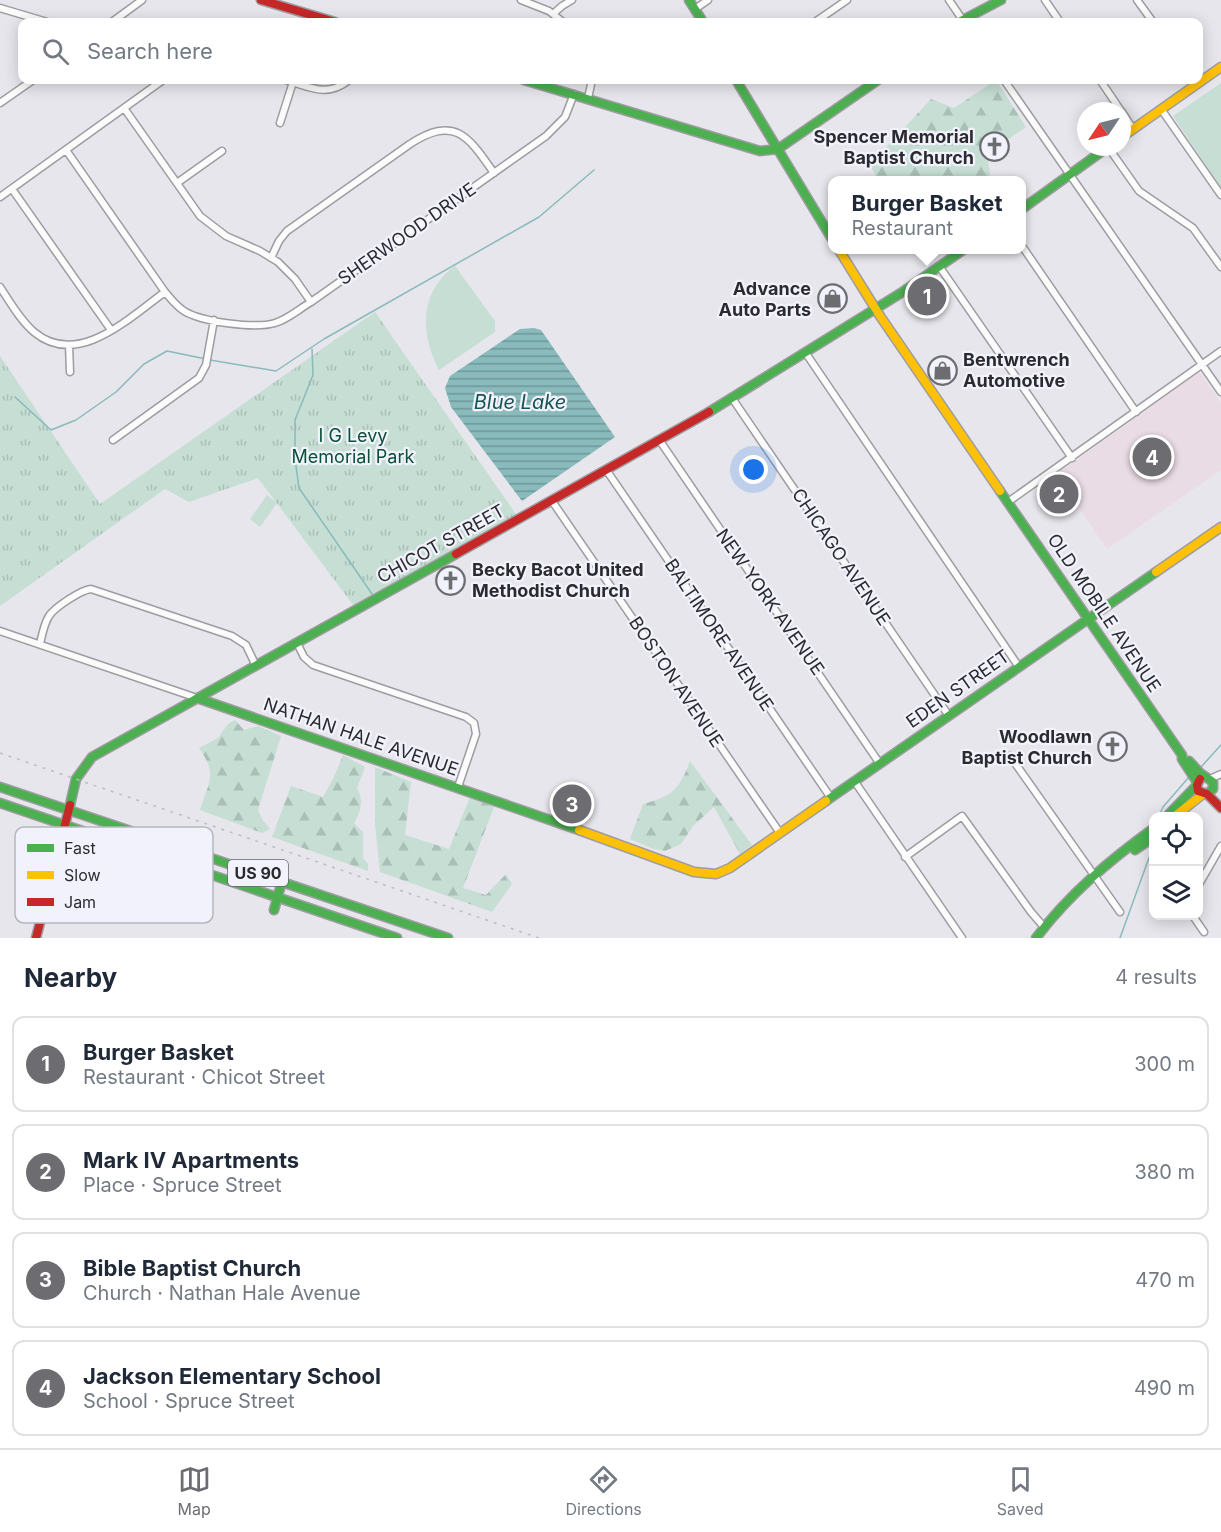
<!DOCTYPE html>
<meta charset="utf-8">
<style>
body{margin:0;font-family:Inter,sans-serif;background:#f6f6f7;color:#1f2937}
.controls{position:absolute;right:18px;bottom:18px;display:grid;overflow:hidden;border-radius:12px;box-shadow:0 3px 15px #0003}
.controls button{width:54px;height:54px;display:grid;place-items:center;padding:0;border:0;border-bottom:2px solid #e0e1e3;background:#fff;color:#1f2937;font:30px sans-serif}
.compass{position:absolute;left:1077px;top:102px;width:54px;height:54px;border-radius:50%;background:#fff;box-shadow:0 3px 15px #0003;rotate:235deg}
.you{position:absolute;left:754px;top:470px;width:21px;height:21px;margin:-15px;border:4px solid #fff;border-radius:50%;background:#1a73e8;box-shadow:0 0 0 9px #1a73e833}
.badge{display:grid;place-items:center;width:39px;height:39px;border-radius:50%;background:#6d6c71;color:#fff;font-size:20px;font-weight:700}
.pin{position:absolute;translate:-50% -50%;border:3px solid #fff;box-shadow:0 2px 6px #0006}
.popup{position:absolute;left:828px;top:176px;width:198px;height:78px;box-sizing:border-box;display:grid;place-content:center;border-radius:12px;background:#fff;filter:drop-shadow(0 2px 4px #0005);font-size:20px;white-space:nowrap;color:#747a83}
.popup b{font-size:22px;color:#1f2937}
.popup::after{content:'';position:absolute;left:50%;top:100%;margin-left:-12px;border:12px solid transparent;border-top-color:#fff}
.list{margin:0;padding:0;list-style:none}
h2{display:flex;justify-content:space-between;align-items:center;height:78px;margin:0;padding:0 24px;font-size:26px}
h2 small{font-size:20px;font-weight:400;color:#747a83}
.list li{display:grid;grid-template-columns:39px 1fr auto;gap:18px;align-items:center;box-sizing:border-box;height:96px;margin:0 12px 12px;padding:0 12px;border:2px solid #e0e1e3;border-radius:12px}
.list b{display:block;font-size:22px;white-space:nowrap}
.list p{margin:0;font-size:20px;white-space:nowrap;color:#747a83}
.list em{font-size:20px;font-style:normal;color:#747a83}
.icon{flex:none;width:33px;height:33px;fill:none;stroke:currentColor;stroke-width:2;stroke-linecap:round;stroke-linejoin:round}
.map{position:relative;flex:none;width:1221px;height:938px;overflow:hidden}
.search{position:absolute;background:#fff;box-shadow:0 3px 15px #0003;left:18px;right:18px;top:18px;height:66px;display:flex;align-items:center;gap:15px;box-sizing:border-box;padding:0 21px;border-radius:12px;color:#747a83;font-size:22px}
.sheet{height:510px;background:#fff}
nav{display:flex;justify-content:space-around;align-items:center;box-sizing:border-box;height:84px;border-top:2px solid #e0e1e3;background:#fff;font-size:16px;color:#747a83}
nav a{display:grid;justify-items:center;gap:3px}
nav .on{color:#6d6c71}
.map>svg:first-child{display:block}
.education{fill:#eadce5}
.green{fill:#c6ded4}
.forest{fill:url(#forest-firs)}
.park{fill:url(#park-tufts)}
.water{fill:url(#water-rules)}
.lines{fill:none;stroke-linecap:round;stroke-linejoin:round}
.stream{stroke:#89babc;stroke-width:1.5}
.street-casing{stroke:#9d9ca0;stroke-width:9}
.fast-casing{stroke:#9d9ca0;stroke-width:11}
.slow-casing{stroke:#9d9ca0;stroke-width:11}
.jam-casing{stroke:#9d9ca0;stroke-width:11}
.street{stroke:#fbfbfc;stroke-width:6}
.fast{stroke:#4caf50;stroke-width:8}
.slow{stroke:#ffc107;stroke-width:8}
.jam{stroke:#c62828;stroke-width:8}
.rail{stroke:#bdbdbe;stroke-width:1.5;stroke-dasharray:3 6;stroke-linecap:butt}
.labels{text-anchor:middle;stroke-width:4.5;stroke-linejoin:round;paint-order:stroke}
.shield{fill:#f2f2fc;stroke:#67676c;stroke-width:1.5}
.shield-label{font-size:16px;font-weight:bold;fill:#2b2b2f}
.poi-label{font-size:18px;font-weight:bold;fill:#2b2b2f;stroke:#f2f2fc;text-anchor:end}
.street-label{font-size:18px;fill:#2b2b2f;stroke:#f2f2fc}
.park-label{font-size:18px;fill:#095036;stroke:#f2f2fc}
.water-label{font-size:20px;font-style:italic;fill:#175454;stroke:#f2f2fc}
.key{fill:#f2f2fc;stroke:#b6b6be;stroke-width:1.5}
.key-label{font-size:16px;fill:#2b2b2f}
</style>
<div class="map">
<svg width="1221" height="938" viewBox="0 0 1221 938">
<defs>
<pattern id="forest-firs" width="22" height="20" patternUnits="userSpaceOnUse" patternTransform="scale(1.5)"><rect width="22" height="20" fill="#c6ded4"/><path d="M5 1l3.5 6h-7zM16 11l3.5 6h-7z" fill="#aabfb6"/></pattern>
<pattern id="park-tufts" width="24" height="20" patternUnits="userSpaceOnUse" patternTransform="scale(1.5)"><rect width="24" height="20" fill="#c6ded4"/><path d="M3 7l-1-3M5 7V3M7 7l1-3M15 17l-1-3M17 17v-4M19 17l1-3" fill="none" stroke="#aabfb6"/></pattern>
<pattern id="water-rules" width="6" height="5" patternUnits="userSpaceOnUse" patternTransform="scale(1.5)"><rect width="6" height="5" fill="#89babc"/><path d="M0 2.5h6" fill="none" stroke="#709799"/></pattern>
</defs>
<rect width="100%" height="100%" fill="#e7e6ec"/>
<path class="education" d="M1199 372 1221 403V470L1107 549 1056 474Z"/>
<path class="green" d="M1221 83V188L1173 116Z
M455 266 495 321V332L439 370C420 334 419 292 455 266Z
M267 495 277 503 260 527 250 519Z"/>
<path class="forest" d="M996 80 1026 127 987 154 990 175 981 180H878L870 165 931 99 954 108Z
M235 720 244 730 258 726 281 736 258 810 262 819 270 829 262 833 200 810C209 781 218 775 199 748L218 738 228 724Z
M343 755 365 767 357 788C364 800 361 811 354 823L363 832V858L368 864V871L272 837 291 786 323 797 334 777Z
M690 761 752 845 740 854 714 807 693 826 681 844 665 851 653 849 630 839 643 804C673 796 679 790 690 761Z
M375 767 411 782 405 835 449 849 470 797 494 807 463 888 486 895 506 874 512 884 492 912 380 872 375 824Z"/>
<path class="park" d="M375 312 518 517 353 605 258 478 189 502 165 489 0 606V356L100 504Z"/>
<path class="water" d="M534 328 541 330 615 437 522 501 451 407 445 388 450 376 520 329Z"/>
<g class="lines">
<path class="stream" d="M312 349 313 375 295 420V459L299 488 372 594
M210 360 276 371 324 339 539 217 594 170
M15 397 51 430 76 420 116 392 144 364 167 351 206 359
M1201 767 1221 745
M1159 816 1163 807 1189 777
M1120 938 1154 844"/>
<defs>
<path id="street" d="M521 0 549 11 563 22
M949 0 964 22
M1045 0 1060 22
M1137 0 1153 22
M0 8 47 22
M695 9 708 0
M553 14 562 6 572 0
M112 22 142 0
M815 22 847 0
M286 80C310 87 327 98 349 80
M1004 80 1221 392
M1100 80 1121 111
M588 98 592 80
M0 103 33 80
M124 108 200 216 226 236 260 251 278 262 295 279 311 302
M1161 109 1221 195
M1122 112 1133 129
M280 123 293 82
M1108 147 1139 191 1193 228 1221 267
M66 150 165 292C171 299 176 306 184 311 202 322 255 329 275 323 288 319 299 309 311 302L546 136 565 117 574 94
M177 183 222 151
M12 189 111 330
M0 197 163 80
M1022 246 1136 412
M271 258 279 241 287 231 410 144C455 115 468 136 494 173
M939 266 1072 458
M0 287C10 302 20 320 34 332 78 369 130 317 165 292
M69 345 70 372
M805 352 1019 667
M732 398 949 716
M113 440 199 378 206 365 214 320
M660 441 880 764
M607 471 831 798
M552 501 780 833
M1008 502 1221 351
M0 631 197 698
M297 643 304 657 313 665 466 717 474 723 476 734 458 787
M40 644C42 635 44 624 49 616 55 607 81 590 91 589L232 636 246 645 256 666
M1010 756 1120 912
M1210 779 1221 774
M855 782 962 938
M905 857 962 816 1031 912 1044 927
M1198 886 1221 846
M1193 916 1204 932"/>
<path id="fast" d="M689 0 703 22
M959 22 1001 0
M524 80 760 151 778 149 878 80
M736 80 832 239
M1022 209 1108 147
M709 412 901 293 963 250
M1000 491 1182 755V759L1197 782
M197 698 579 830
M1189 761 1200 773 1213 782V789L1207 794
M0 787 448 938
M826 801 1156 572
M0 803 397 938
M70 805 76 779 92 757 456 554
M1167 816 1197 785
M1135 850 1154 837
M274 910 282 881
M1036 938C1069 894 1110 860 1154 828"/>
<path id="slow" d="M1122 137 1221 67
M839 250 880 316 1000 491
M1156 572 1221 527
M1175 816 1203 794
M579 830 694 872 716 874 730 868 826 801"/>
<path id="jam" d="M261 0 335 22
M456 554 709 412
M1200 779 1197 785 1198 791 1207 794 1221 808
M36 938 70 805"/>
</defs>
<use href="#street" class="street-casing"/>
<use href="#fast" class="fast-casing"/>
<use href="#slow" class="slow-casing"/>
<use href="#jam" class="jam-casing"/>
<use href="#street" class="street"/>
<use href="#fast" class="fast"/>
<use href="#slow" class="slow"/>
<use href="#jam" class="jam"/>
<path class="rail" d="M0 753 539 938"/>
</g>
<defs>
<symbol id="church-ring" viewBox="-11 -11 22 22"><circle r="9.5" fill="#f2f2fc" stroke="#6d6c71" stroke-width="1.5"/><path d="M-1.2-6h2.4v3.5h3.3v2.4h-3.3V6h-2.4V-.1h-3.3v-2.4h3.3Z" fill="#6d6c71"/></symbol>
<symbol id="shop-ring" viewBox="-11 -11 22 22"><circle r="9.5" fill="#f2f2fc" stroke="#6d6c71" stroke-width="1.5"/><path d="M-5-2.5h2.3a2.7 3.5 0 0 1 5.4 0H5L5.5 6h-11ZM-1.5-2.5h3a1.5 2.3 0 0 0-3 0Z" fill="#6d6c71"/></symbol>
</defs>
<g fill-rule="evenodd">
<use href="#church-ring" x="978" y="130" width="33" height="33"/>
<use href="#shop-ring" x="816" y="282" width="33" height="33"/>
<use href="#shop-ring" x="926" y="354" width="33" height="33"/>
<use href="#church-ring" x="434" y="564" width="33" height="33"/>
<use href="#church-ring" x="1096" y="730" width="33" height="33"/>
</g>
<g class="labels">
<rect class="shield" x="228" y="860" width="60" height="26" rx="4.5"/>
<g class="shield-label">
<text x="258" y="879">US 90</text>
</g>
<g class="poi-label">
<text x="974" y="143">Spencer Memorial<tspan x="974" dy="21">Baptist Church</tspan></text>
<text x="811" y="295">Advance<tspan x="811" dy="21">Auto Parts</tspan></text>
<text x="963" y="366" text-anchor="start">Bentwrench<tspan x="963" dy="21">Automotive</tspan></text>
<text x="472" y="576" text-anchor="start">Becky Bacot United<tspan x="472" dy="21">Methodist Church</tspan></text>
<text x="1092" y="743">Woodlawn<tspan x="1092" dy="21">Baptist Church</tspan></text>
</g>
<g class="street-label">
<text transform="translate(407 234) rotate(-35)" y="6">SHERWOOD DRIVE</text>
<text transform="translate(441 544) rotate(-29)" y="6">CHICOT STREET</text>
<text transform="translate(841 557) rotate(56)" y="6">CHICAGO AVENUE</text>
<text transform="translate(770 602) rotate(55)" y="6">NEW YORK AVENUE</text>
<text transform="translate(1104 613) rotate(56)" y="6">OLD MOBILE AVENUE</text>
<text transform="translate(719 635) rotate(56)" y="6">BALTIMORE AVENUE</text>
<text transform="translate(676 682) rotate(56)" y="6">BOSTON AVENUE</text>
<text transform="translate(958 689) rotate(-35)" y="6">EDEN STREET</text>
<text transform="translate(361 737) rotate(19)" y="6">NATHAN HALE AVENUE</text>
</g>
<g class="park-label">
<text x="353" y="442">I G Levy<tspan x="353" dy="21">Memorial Park</tspan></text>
</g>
<g class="water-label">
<text x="520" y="409">Blue Lake</text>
</g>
</g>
<rect x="15" y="827" width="198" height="96" rx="9" class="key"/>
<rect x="27" y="844" width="27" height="8" fill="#4caf50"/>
<rect x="27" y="871" width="27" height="8" fill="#ffc107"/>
<rect x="27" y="898" width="27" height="8" fill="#c62828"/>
<g class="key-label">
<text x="64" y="854">Fast</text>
<text x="64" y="881">Slow</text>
<text x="64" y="908">Jam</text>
</g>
</svg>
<div class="controls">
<button><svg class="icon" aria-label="locate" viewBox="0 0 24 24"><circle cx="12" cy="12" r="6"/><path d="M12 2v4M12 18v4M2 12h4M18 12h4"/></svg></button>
<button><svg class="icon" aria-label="layers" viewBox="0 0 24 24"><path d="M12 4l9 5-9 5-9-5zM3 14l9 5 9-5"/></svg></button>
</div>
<svg class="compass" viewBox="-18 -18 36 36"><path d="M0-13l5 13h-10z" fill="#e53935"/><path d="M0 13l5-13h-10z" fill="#747a83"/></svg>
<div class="you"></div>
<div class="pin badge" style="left:927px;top:296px">1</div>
<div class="popup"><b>Burger Basket</b>Restaurant</div>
<div class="pin badge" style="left:1059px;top:494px">2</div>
<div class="pin badge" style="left:572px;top:804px">3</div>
<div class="pin badge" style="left:1152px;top:457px">4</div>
<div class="search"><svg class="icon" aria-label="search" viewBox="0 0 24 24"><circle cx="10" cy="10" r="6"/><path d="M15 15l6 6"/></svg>Search here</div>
</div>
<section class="sheet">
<h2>Nearby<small>4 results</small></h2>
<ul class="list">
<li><span class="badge">1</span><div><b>Burger Basket</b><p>Restaurant · Chicot Street</p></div><em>300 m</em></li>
<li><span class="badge">2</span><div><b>Mark IV Apartments</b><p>Place · Spruce Street</p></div><em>380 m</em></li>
<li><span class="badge">3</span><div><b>Bible Baptist Church</b><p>Church · Nathan Hale Avenue</p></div><em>470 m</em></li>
<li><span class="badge">4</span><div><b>Jackson Elementary School</b><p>School · Spruce Street</p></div><em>490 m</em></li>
</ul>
</section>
<nav>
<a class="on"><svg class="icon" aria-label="map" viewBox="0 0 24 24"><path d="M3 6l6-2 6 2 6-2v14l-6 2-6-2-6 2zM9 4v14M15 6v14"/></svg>Map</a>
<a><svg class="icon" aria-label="directions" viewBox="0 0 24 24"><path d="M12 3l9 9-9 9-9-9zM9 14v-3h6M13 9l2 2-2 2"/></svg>Directions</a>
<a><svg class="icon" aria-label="saved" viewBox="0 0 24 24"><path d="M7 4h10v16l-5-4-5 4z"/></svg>Saved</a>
</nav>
